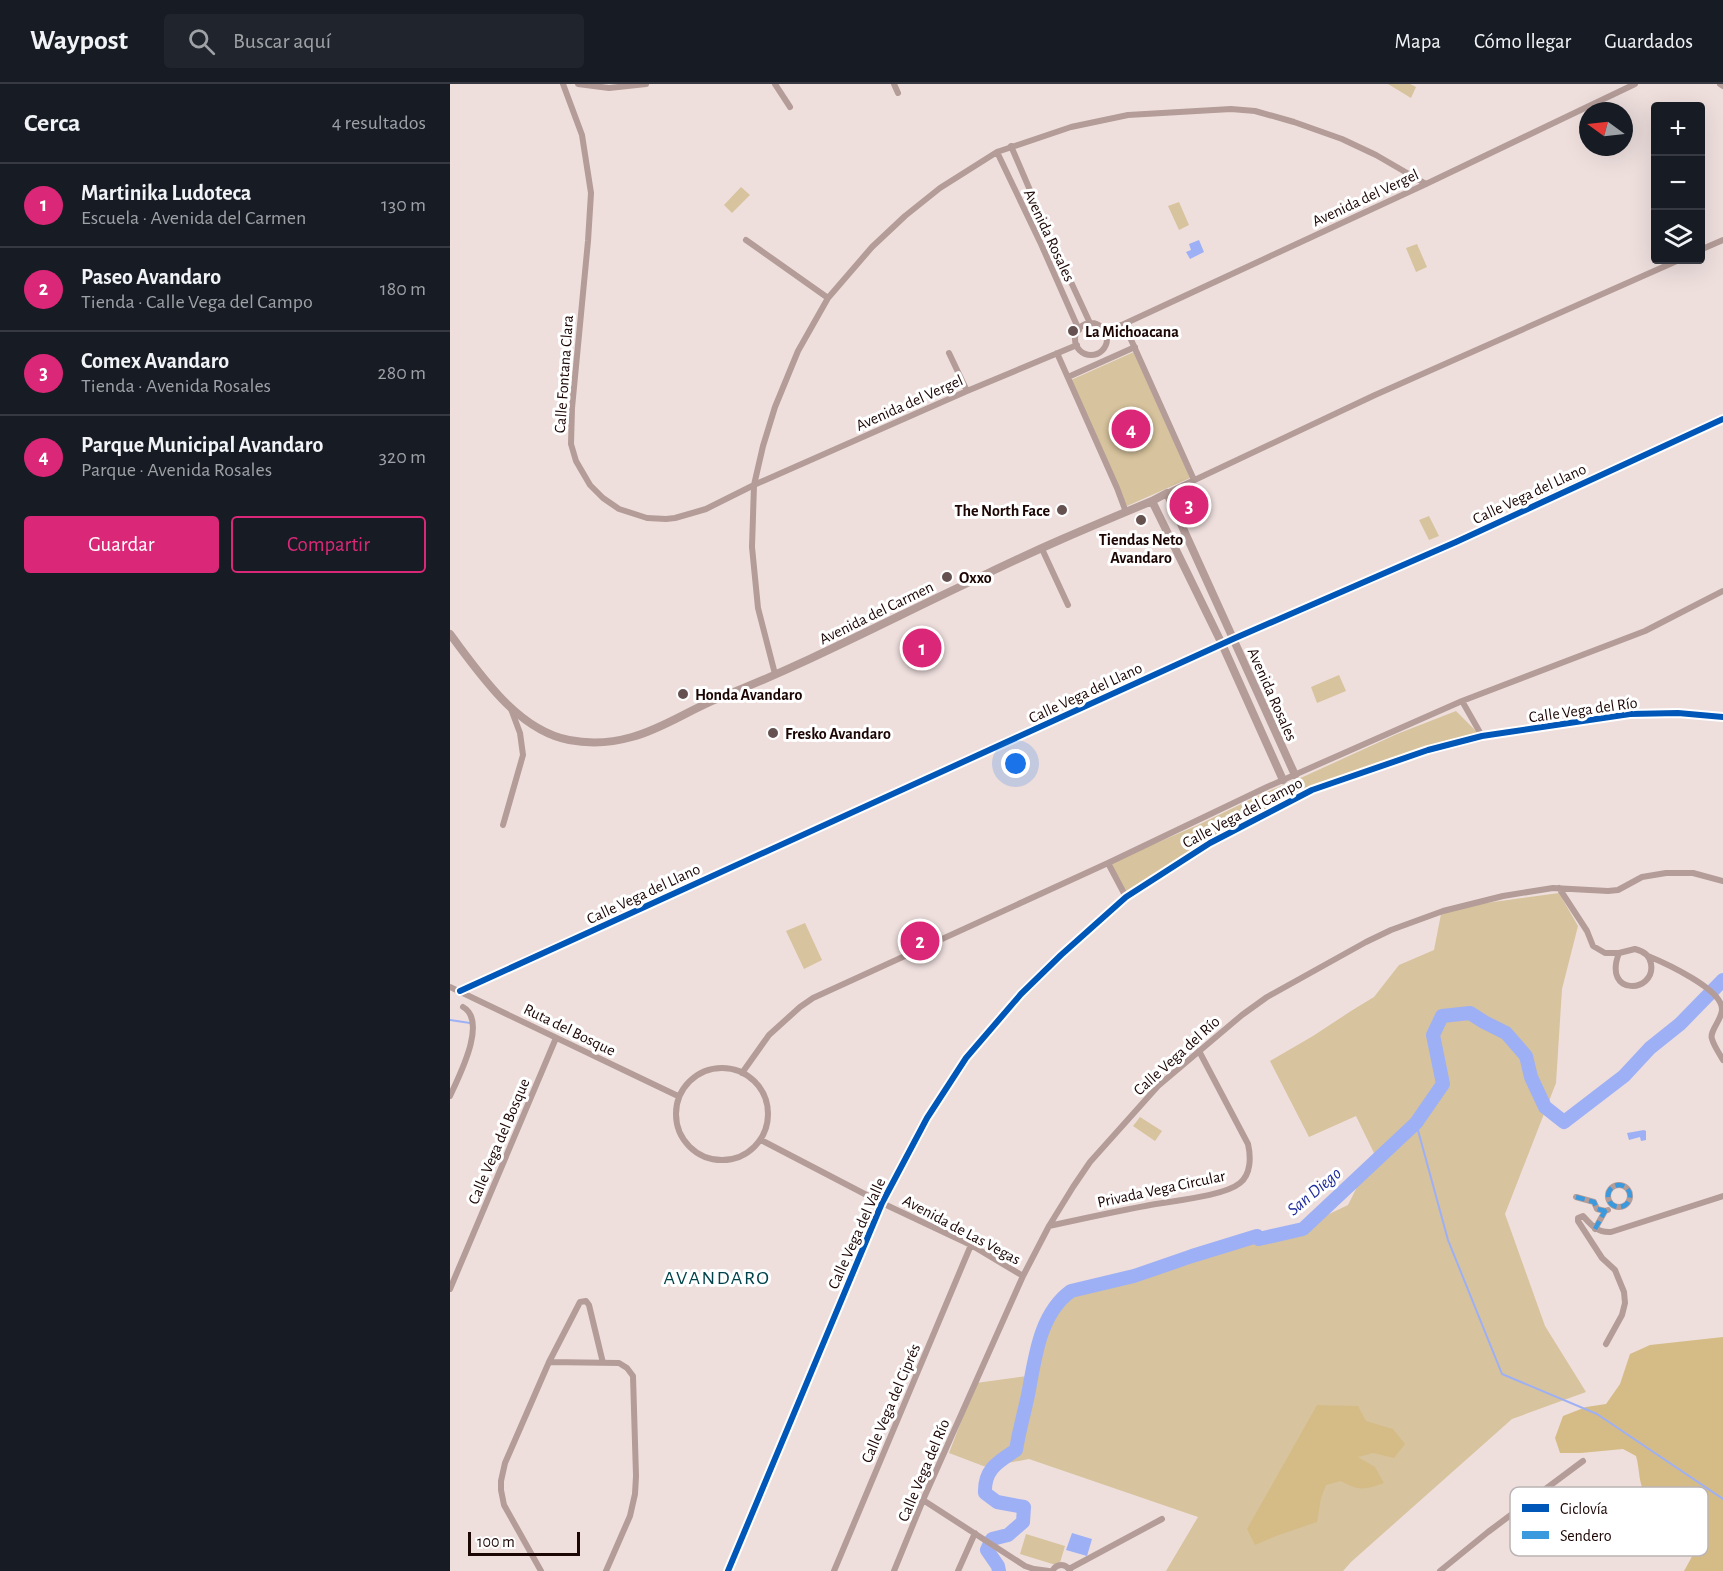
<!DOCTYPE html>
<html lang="es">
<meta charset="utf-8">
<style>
body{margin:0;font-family:"Alegreya Sans",sans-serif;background:#20242c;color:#f1f3f6}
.controls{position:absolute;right:18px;top:18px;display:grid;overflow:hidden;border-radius:6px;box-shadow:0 6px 24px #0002}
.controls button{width:54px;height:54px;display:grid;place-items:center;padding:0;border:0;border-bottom:2px solid #363941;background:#171b24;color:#f1f3f6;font:30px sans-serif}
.compass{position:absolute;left:1129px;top:18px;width:54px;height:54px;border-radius:50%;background:#171b24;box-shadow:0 6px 24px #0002;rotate:285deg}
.scale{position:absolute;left:18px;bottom:15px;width:112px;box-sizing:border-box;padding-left:6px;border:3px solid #1b0604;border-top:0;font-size:16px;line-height:21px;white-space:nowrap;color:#1b0604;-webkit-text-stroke:4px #fff;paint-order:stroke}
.you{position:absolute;left:566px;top:680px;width:21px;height:21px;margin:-15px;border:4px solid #fff;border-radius:50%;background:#1a73e8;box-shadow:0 0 0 9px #1a73e833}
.badge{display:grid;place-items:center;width:39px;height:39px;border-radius:50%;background:#db2777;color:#fff;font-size:20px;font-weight:700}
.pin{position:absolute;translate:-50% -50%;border:3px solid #fff;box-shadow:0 2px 6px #0006}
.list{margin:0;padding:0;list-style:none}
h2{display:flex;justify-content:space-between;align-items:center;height:78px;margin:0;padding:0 24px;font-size:26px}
h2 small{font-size:20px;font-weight:400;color:#9ea1a6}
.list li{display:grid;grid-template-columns:39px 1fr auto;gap:18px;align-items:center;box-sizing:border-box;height:84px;padding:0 24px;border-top:2px solid #363941}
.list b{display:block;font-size:22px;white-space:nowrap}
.list p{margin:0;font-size:20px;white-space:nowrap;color:#9ea1a6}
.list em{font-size:20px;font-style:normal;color:#9ea1a6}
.actions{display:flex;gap:12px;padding:18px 24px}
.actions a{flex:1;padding:14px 0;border:2px solid #db2777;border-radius:6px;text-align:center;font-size:21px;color:#db2777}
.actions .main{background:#db2777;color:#fff}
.icon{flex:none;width:33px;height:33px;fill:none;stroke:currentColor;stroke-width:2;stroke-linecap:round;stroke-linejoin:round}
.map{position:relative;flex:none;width:1273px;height:1487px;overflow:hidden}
header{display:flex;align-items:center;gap:36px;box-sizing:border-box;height:84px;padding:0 30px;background:#171b24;border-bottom:2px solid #363941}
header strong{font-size:28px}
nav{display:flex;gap:33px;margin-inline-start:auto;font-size:21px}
.search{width:420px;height:54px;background:#20242c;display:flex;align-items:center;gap:15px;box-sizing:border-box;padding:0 21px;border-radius:6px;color:#9ea1a6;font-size:22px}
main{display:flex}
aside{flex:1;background:#171b24}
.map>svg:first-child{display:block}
.green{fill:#d7c39d}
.forest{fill:#d5bc87}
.water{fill:#9eb0f5}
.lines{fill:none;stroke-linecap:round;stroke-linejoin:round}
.stream{stroke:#9eb0f5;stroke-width:2}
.river{stroke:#9eb0f5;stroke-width:14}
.minor{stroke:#b49c98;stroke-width:6}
.tertiary{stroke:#b49c98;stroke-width:8}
.quiet{stroke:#3b99dd;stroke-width:4.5;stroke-dasharray:9 4.5;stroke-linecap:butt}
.cycleway-casing{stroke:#fff;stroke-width:10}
.cycleway{stroke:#0057b8;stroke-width:6}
.poi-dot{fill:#655250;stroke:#fff;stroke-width:2}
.labels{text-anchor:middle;stroke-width:6;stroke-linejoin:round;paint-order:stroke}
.street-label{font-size:16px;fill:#1b0604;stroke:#fff}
.poi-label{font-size:16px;font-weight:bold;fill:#1b0604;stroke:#fff;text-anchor:start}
.water-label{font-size:18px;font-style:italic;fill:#1e2c9c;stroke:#fff}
.quarter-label{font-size:20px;letter-spacing:1.5px;fill:#00424b;stroke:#fff}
.key{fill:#fff;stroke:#bbb4b4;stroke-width:1.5}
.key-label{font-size:16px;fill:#1b0604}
</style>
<header>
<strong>Waypost</strong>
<div class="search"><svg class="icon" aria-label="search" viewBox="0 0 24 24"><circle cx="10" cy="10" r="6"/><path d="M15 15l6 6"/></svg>Buscar aquí</div>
<nav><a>Mapa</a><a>Cómo llegar</a><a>Guardados</a></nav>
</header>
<main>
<aside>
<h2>Cerca<small>4 resultados</small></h2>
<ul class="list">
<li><span class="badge">1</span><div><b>Martinika Ludoteca</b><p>Escuela · Avenida del Carmen</p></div><em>130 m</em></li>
<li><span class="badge">2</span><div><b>Paseo Avandaro</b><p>Tienda · Calle Vega del Campo</p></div><em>180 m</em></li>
<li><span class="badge">3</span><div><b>Comex Avandaro</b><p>Tienda · Avenida Rosales</p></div><em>280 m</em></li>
<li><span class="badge">4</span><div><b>Parque Municipal Avandaro</b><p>Parque · Avenida Rosales</p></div><em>320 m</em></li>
</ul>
<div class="actions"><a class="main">Guardar</a><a>Compartir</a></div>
</aside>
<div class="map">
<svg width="1273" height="1487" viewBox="0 0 1273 1487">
<rect width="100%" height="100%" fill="#eedfdd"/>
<path class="green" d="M938 0H960L966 3 961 14Z
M291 103 300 111 282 129 274 121Z
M729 118 739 141 729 146 718 122Z
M967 160 977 183 966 188 956 164Z
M686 267 740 394 677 422 621 296Z
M979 432 989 452 979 456 969 436Z
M889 591 896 607 867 619 861 603Z
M1006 627 1030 651 875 699 738 770 676 811 660 779 748 741 814 709 855 692 947 650Z
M1109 809 1128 842 1112 905 1106 999 1055 1130 1095 1242 1136 1308 1062 1335 901 1478 893 1487H716L748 1433 579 1375 536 1383 499 1369 526 1299 577 1292C586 1261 593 1224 620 1205L684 1190 741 1171 809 1151 810 1154 852 1143 898 1121 924 1069 906 1032 859 1053 820 977 863 952 901 927 924 913 949 881 984 866 992 825Z
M355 839 372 876 354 885 336 847Z
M690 1033 712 1047 705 1057 683 1042Z
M576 1450 615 1462 609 1482 570 1470Z"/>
<path class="forest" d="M1273 1253V1487H1234C1243 1471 1256 1450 1237 1437 1229 1431 1219 1428 1211 1423 1206 1420 1200 1417 1196 1412 1188 1399 1190 1386 1186 1372L1173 1365 1131 1369H1110L1105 1354 1113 1332 1136 1323 1156 1320 1170 1300 1180 1270 1200 1261Z
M867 1321 908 1322 916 1337 943 1345 955 1360 944 1374 923 1369 908 1373 925 1383 934 1399C915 1406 908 1407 891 1397L876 1401 871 1414 867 1438 826 1452 805 1461 797 1445Z"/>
<path class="water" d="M749 156 754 168 740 175 736 168 741 166 739 160Z
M1194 1046 1196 1047V1056L1191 1057 1190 1053 1179 1056 1177 1049Z
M622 1449 642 1455 637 1472 616 1466Z"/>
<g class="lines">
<path class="stream" d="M0 936 20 939
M966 1039 998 1156 1052 1290 1147 1330 1273 1415"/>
<path class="river" d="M549 1487 548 1482 537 1466 542 1455 558 1451 573 1438 574 1423 547 1418 535 1409C534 1385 548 1378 566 1366 569 1347 574 1330 578 1311 585 1275 589 1230 621 1207L684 1192 742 1172 807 1152 809 1155 853 1145 966 1039 993 1000 983 951 992 932 1020 929 1034 938 1056 949 1076 972 1081 993 1095 1023 1114 1038 1174 992 1200 964 1230 940 1273 896"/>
<path class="minor" d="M113 0 132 51 141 109 138 157 122 324 121 360 126 377 140 401 153 414 169 425 197 434 216 435 225 434 256 425 304 401 517 307 627 261
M128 0 159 4 196 0
M325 0 340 23
M444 0 448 9
M1270 0 1273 2
M561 62 601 155 640 239
M547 68 591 160 629 246
M296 156 378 214
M1250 166 1273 156
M625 255a16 16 0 1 1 32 0a16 16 0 1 1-32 0Z
M674 240 744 396
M654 247 674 240 976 100 1185 0
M499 269 517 307
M607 269 667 404 676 428
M618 293 685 263
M717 409 925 311 1229 176
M592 465 618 521
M325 590 308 524 302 463 304 401 313 362 325 323 348 267 378 214 422 163 455 132 490 104 547 68 621 43 678 31 781 25 805 27 844 38 892 55 926 71 976 100
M1012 617 1032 652
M53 741 73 671 70 649 61 625
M658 779 676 813
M1109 804 1137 847 1143 862 1155 869H1169
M1185 865C1193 867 1200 871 1201 880 1206 909 1152 913 1169 869Z
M1198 872C1215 879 1272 905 1272 925 1272 936 1259 947 1262 955 1264 962 1269 969 1273 976
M0 903 228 1012
M10 907 783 555 1006 458 1273 335
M226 1030a46 46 0 1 1 92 0a46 46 0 1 1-92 0Z
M292 989 319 951 350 923 363 914 658 779 817 703 1012 617 1195 547 1273 507
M0 1012C9 992 38 937 13 923
M311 1056 432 1119 521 1161 573 1192
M1158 1112a11 11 0 1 1 22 0a11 11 0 1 1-22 0Z
M1126 1113 1144 1118 1147 1125 1155 1127
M599 1142C631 1135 663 1128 695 1122 718 1117 773 1113 790 1099 801 1090 801 1073 798 1060L749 967
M1145 1145 1155 1127 1158 1126
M0 1205 106 954
M1156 1260 1172 1231 1175 1219 1174 1208 1165 1186 1152 1174 1128 1137V1134L1133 1132C1142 1142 1148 1149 1161 1148L1273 1112
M99 1278 130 1218 136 1217 139 1221 153 1279
M473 1416 575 1482 584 1485 599 1487
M619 1485 712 1435
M91 1487 54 1421 51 1406V1397L55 1379 99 1278 169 1279 177 1284 183 1292 186 1392 185 1410 180 1432 156 1487
M278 1487 432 1119 477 1034 516 974 571 910 611 871 676 813 760 759 862 706 978 666 1032 652 1180 630 1228 629 1273 633
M384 1487 521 1161
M444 1487 473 1416 573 1192 599 1142 623 1103 640 1078 708 1002 792 931 817 913 916 858 941 846 993 827 1053 812 1103 804 1158 807 1168 806 1192 793 1216 789H1243L1273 797
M508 1487 525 1449
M602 1487C607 1479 616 1479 620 1487
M990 1487 1038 1448 1133 1377"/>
<path class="tertiary" d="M702 417 772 560 833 696
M0 550C30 590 67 646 119 656 140 660 161 659 182 653 212 645 239 626 269 614 356 580 439 536 524 496 582 467 642 442 702 417L717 409 845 691"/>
<path class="quiet" d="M1158 1112a11 11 0 1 1 22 0a11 11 0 1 1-22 0Z
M1126 1113 1144 1118 1147 1125 1155 1127
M1145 1145 1155 1127 1159 1125"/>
<defs>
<path id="cycleway" d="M10 907 783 555 1006 458 1273 335
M278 1487 432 1119 477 1034 516 974 571 910 611 871 676 813 760 759 862 706 978 666 1032 652 1180 630 1228 629 1273 633"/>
</defs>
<use href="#cycleway" class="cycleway-casing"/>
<use href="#cycleway" class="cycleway"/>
</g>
<g class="poi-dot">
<circle cx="623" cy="247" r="6"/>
<circle cx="612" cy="426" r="6"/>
<circle cx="691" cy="436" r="6"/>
<circle cx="497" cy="493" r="6"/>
<circle cx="233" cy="610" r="6"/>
<circle cx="323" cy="649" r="6"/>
</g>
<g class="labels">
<g class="street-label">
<text transform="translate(915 113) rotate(-25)" y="6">Avenida del Vergel</text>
<text transform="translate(600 151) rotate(65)" y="6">Avenida Rosales</text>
<text transform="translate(113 290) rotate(-86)" y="6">Calle Fontana Clara</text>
<text transform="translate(459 318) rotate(-24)" y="6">Avenida del Vergel</text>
<text transform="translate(1079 409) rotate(-25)" y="6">Calle Vega del Llano</text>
<text transform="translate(426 528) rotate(-26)" y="6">Avenida del Carmen</text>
<text transform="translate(635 608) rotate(-25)" y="6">Calle Vega del Llano</text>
<text transform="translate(823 610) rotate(66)" y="6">Avenida Rosales</text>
<text transform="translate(1133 625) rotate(-8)" y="6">Calle Vega del Río</text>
<text transform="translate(792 728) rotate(-28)" y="6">Calle Vega del Campo</text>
<text transform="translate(193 809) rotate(-25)" y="6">Calle Vega del Llano</text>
<text transform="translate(120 945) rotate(26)" y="6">Ruta del Bosque</text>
<text transform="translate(726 971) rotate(-42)" y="6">Calle Vega del Río</text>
<text transform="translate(48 1057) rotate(-67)" y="6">Calle Vega del Bosque</text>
<text transform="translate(711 1104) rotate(-12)" y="6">Privada Vega Circular</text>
<text transform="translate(512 1145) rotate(28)" y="6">Avenida de Las Vegas</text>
<text transform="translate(406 1149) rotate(-66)" y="6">Calle Vega del Valle</text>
<text transform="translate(440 1319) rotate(-67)" y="6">Calle Vega del Ciprés</text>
<text transform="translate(473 1386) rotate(-67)" y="6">Calle Vega del Río</text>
</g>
<g class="poi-label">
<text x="635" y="253">La Michoacana</text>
<text x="600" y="432" text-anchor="end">The North Face</text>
<text x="691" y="461" text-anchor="middle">Tiendas Neto<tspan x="691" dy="18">Avandaro</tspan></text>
<text x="509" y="499">Oxxo</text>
<text x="245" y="616">Honda Avandaro</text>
<text x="335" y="655">Fresko Avandaro</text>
</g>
<g class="water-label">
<text transform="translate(864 1107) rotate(-40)" y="6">San Diego</text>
</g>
<g class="quarter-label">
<text x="267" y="1200">AVANDARO</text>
</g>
</g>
<rect x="1060" y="1403" width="198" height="69" rx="9" class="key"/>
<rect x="1072" y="1420" width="27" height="8" fill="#0057b8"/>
<rect x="1072" y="1447" width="27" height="8" fill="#3b99dd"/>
<g class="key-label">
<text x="1110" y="1430">Ciclovía</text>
<text x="1110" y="1457">Sendero</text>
</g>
</svg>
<div class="controls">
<button>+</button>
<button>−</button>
<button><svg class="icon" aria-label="layers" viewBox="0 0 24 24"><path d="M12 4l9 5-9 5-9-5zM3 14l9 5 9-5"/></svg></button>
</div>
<svg class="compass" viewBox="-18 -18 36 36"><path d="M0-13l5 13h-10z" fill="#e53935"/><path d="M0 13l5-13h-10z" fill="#9ea1a6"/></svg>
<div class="scale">100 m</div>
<div class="you"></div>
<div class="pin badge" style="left:472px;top:564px">1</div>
<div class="pin badge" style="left:470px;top:857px">2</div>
<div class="pin badge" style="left:739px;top:421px">3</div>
<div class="pin badge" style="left:681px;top:345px">4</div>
</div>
</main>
